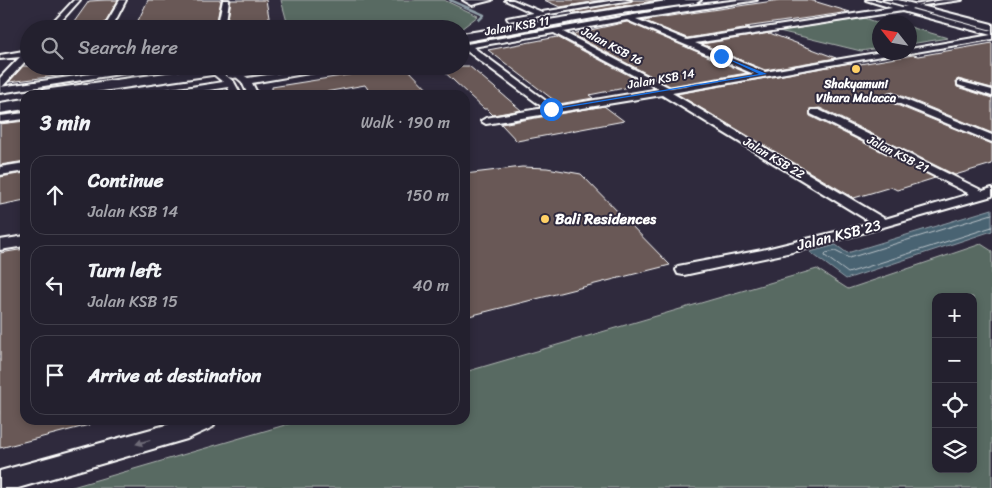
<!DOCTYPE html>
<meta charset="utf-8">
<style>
body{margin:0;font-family:Sriracha,sans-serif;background:#2b2836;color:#f1f3f6}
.controls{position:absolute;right:15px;bottom:15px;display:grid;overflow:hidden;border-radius:10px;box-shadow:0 2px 8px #0003}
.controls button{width:45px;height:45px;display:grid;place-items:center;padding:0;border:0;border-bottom:1px solid #403e4a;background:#23202e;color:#f1f3f6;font:25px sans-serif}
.compass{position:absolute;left:872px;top:15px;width:45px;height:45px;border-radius:50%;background:#23202e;box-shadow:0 2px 8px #0003;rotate:301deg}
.stop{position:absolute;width:15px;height:15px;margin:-11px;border:4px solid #1a73e8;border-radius:50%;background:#fff}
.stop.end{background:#1a73e8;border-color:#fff;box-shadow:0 1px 5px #0008}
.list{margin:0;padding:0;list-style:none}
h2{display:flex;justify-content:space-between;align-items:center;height:65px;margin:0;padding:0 20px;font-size:21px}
h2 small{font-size:16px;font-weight:400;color:#a3a3aa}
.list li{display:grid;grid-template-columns:32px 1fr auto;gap:15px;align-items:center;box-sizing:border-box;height:80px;margin:0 10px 10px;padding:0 10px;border:1px solid #403e4a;border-radius:15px}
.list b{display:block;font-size:19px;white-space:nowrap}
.list p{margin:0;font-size:16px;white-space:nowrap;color:#a3a3aa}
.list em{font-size:16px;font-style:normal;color:#a3a3aa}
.icon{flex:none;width:28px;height:28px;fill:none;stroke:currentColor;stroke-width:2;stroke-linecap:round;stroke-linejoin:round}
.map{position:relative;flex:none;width:992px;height:488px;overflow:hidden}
.search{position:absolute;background:#23202e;box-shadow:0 2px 8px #0003;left:20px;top:20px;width:450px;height:55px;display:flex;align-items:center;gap:12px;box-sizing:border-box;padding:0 18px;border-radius:28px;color:#a3a3aa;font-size:19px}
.panel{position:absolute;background:#23202e;box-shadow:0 2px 8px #0003;left:20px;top:90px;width:450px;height:335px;border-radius:15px}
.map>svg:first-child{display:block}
.green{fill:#586a62;stroke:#acb4b0;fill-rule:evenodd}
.water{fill:#4a6372;stroke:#92a1aa}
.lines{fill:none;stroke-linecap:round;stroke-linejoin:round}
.shore{stroke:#b7c1c7;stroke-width:1}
.stream{stroke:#92a1aa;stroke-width:2.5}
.building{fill:#695856;stroke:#fff}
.street-casing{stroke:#fff;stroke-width:4}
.secondary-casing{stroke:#fff;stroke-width:4}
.primary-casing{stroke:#fff;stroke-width:4}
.street{fill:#2f2a3d;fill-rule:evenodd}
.secondary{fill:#2f2a3d;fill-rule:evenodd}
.primary{fill:#2f2a3d;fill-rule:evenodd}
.oneway{fill:#6d6a77}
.route{fill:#1a73e8}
.poi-dot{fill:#ffd166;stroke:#2f2a3d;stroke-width:2}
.labels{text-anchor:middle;stroke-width:4;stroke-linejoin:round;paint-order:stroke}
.far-street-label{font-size:12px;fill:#fff;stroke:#2f2a3d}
.far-poi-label{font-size:12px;font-weight:bold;fill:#fff;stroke:#2f2a3d}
.poi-label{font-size:15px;font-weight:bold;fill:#fff;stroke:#2f2a3d;text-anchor:start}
.street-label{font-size:15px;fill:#fff;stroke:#2f2a3d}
</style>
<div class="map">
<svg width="992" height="488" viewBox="0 0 992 488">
<rect width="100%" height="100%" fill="#2f2a3d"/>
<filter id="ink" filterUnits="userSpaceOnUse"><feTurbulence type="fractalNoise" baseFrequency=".02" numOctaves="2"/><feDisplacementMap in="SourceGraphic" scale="10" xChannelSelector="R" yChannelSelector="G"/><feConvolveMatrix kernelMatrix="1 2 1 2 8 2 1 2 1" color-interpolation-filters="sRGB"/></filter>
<g filter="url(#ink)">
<path class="green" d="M281 0H444L478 16 461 29H289Z
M865 18 879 23V48L861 51 779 31Z
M910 27 948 38 910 44Z
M981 244 992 251V488H69L302 420H465V372L817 269 848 289ZM936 297H973V469H936Z"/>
<path class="water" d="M992 209V231L846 279 810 252 836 245 847 253Z"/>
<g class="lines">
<path class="shore" d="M992 214 849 258 835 251 826 253 825 256 848 273 992 227"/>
<path class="stream" d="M450 0 484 15 479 20"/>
</g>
<path class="building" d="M106 0H118L101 29H69L89 1Z
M148 0H221L216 26 134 29Z
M231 0H266L271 29H242V24L227 25Z
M544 0H604L560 7Z
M633 0H659L575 14 571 12Z
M780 0H810L850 12 745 27 750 28 687 38 643 20Z
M627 22 747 73 670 86 572 34Z
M770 33 772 34 836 58 765 70 702 44Z
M557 37 645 84 589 95 593 98 559 104 488 50Z
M992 43V88L958 79 956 81 957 87 992 98V133L892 92 886 95 887 101 992 144V164L955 175 820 108 810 109V116L935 178 897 190 891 187 854 198 677 94 850 63 854 65 913 55 918 56Z
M23 66H63L64 75 9 82Z
M405 66 433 95H372L365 85 308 95H272V87Z
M438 66H469L521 110 493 115 487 109H484Z
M604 106 624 121 517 141 501 124Z
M25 121V161L0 165V124Z
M522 167 547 168 581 174 670 265 465 317V174Z
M25 173V200L0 205V177Z
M25 249V420H88L89 425 0 448V253Z"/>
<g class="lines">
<defs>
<path id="street" d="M74 0H80L54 29H47Z
M120 0H126L111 29H103Z
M223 0H229L225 29H217Z
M463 0H492L472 5Z
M505 0H513L542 12 616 0H631L509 21 507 18 533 13Z
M739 0H757L636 19 687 40 892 8 866 0H876L902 7 943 0H962L916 6 911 9 992 31V39L910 53H907L910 52V49L991 35 902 11 695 43 765 72 882 52H904L672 93 885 219 970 194 811 114V110H819L983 191 992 188V196L806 249 684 275 678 274 676 270 678 266 762 250 872 223 662 95 486 124 481 121 486 118 544 108 464 49H461V45L674 8ZM627 20 754 74 670 88 563 32ZM554 33 659 89 554 107 473 47Z
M29 50V57L3 86 0 87V78L20 57 0 59V55Z
M146 66H170L0 93V87Z
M211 66H219V70L234 82 241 95H231L228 87 178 95H154L159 92 223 82 212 73Z
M326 66H349L252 83 258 95H248L242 82 235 76 239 73 248 78Z
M958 81 992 90V96L958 85Z
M891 94 992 135V142L888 99V95Z
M25 113V119L0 122V116Z
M25 163V171L0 175V167Z
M25 236V246L0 250V240Z
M184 420H216L213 427 187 439 18 488H0V471Z"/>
<path id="secondary" d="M883 0H898L992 24V30Z"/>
<path id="primary" d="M673 0H701L696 3 621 13 461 42V34Z
M217 66H296L289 70 233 78 228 77 226 73 75 95H35L43 90Z
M25 99V109L0 113V103Z"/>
</defs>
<use href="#street" class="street-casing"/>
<use href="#secondary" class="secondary-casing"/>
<use href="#primary" class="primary-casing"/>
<use href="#street" class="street"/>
<use href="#secondary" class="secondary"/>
<use href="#primary" class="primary"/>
</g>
<defs><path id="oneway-solid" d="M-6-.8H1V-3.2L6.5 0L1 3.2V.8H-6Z" transform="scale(1.25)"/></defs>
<use class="oneway" href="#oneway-solid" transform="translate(143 442) rotate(164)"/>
</g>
<path class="route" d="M719 55 767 74 551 110 549 109 759 74Z"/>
<g class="poi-dot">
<circle cx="856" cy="69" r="5"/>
<circle cx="545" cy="219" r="5"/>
</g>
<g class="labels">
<g class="far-street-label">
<text transform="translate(517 26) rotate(-10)" y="4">Jalan KSB 11</text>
<text transform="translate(612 46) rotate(28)" y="4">Jalan KSB 16</text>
<text transform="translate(661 79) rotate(-10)" y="4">Jalan KSB 14</text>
<text transform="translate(898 154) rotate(27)" y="4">Jalan KSB 21</text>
<text transform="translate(774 158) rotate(31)" y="4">Jalan KSB 22</text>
</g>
<g class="far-poi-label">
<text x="856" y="88">Shakyamuni<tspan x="856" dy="14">Vihara Malacca</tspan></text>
</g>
<g class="poi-label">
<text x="555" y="224">Bali Residences</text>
</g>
<g class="street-label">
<text transform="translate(839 235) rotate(-14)" y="5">Jalan KSB 23</text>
</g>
</g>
</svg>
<div class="controls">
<button>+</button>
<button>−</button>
<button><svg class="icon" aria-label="locate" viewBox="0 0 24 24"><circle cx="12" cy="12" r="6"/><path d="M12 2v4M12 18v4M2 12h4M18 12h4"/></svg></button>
<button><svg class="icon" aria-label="layers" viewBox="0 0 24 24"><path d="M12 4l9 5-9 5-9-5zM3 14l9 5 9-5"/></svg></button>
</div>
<svg class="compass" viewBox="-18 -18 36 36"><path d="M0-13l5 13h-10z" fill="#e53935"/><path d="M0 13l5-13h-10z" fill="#a3a3aa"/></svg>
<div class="stop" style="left:551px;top:109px"></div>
<div class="stop end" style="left:721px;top:56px"></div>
<div class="search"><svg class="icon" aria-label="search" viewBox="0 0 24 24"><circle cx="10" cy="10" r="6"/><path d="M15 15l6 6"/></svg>Search here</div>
<section class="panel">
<h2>3 min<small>Walk · 190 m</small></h2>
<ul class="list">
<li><svg class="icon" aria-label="ahead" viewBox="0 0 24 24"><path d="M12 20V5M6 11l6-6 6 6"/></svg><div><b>Continue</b><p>Jalan KSB 14</p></div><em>150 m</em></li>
<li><svg class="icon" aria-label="left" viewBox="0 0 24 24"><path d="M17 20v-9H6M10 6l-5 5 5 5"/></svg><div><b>Turn left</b><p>Jalan KSB 15</p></div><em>40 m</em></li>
<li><svg class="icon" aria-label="arrive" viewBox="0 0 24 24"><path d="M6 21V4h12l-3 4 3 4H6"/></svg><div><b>Arrive at destination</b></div></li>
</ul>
</section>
</div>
